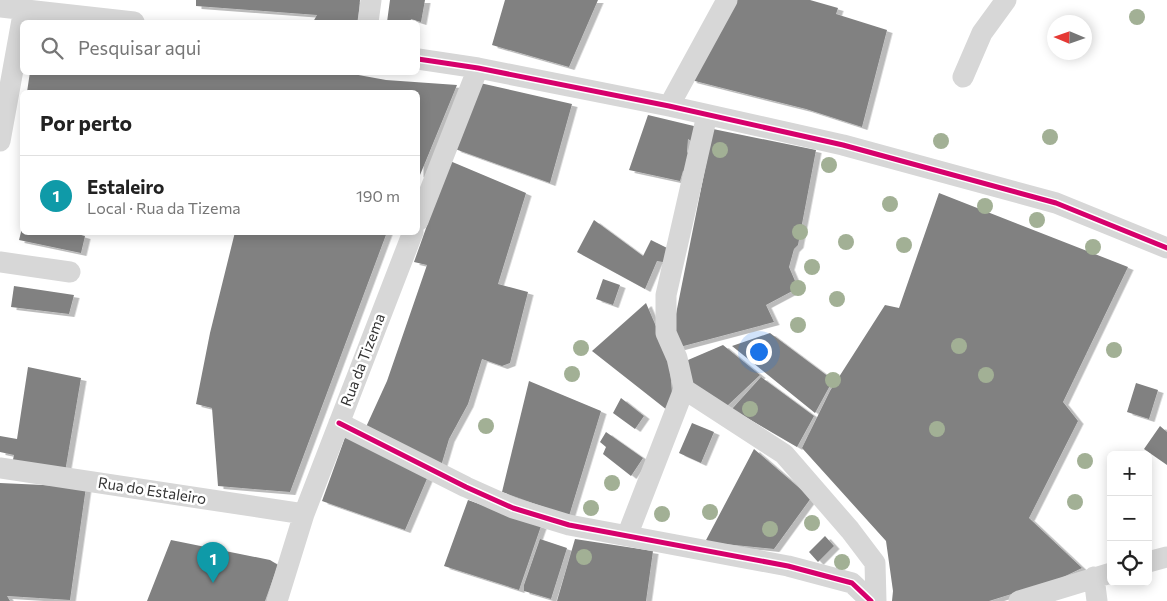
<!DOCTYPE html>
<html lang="pt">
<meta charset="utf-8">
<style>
body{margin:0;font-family:Commissioner,sans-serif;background:#f6f6f6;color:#222}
.controls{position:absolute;right:15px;bottom:15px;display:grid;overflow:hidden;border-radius:8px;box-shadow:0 2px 12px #0003}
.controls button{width:45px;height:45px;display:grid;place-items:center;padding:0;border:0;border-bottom:1px solid #e0e0e0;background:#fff;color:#222;font:25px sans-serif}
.compass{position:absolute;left:1047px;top:15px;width:45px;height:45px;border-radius:50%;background:#fff;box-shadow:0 2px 12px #0003;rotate:272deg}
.you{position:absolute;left:758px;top:351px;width:18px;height:18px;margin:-12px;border:4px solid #fff;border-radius:50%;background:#1a73e8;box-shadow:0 0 0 8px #1a73e833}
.badge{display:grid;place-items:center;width:32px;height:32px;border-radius:50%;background:#7a7a7a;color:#fff;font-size:16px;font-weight:700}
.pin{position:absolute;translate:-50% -41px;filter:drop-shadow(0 1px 2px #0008)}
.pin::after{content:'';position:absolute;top:26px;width:18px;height:15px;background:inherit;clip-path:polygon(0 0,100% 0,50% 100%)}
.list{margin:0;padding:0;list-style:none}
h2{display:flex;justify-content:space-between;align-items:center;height:65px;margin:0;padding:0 20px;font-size:21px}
h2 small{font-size:16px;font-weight:400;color:#767676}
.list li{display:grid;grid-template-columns:32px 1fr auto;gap:15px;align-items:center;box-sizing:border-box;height:80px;padding:0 20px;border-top:1px solid #e0e0e0}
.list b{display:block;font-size:19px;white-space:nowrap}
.list p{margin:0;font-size:16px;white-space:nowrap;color:#767676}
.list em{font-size:16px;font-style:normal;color:#767676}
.icon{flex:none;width:28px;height:28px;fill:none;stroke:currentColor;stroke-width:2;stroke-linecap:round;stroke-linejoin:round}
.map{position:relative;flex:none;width:1167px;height:601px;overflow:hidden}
.search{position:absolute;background:#fff;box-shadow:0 2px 12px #0003;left:20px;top:20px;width:400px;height:55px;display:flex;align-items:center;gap:12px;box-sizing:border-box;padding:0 18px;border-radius:8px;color:#767676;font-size:19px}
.panel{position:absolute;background:#fff;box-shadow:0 2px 12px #0003;left:20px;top:90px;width:400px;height:145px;border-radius:8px}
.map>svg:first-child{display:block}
.building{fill:#818181;filter:url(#shadow)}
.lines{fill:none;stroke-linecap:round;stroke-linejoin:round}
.minor{stroke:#d7d7d7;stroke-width:21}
.cycleway-casing{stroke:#fff;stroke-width:8}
.cycleway{stroke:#d6006c;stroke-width:5}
.tree{fill:#a2b095}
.labels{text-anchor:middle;stroke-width:5;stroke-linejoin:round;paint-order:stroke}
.street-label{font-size:15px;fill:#333;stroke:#fff}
</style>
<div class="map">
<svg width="1167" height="601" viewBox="0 0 1167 601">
<defs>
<filter id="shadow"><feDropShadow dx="5.5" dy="3" stdDeviation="0" flood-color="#0004"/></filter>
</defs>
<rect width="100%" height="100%" fill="#fff"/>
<path class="building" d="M196 0H360L358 22H313L317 15 196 6Z
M390 0H425L421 22 411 19 410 22H387Z
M505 0H598L569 67 492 45Z
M737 0H810L838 8 836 14 887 30 862 127 806 109 691 80Z
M30 72H342L386 80 457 85 420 175 418 174V92H27Z
M480 83 572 104 550 183 455 149Z
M648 115 698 127 694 143 688 139 687 152 691 156 687 170 683 171 680 181 629 170Z
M713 129 816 150 798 245 794 249 789 267 798 288 766 305 774 322 676 348 671 339Z
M450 161 526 193 498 284 528 292 510 363 502 366 482 359 468 404 449 439 441 466 366 427 387 381 427 265 414 262Z
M939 193 1128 267 1063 402 1078 421 1029 518 1082 568 1057 580 989 601H892L893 591 886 541 802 448 830 391 885 305 899 308Z
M594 220 643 256 651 240 671 250 668 263 657 261 645 289 577 252Z
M22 228V232H70L85 236 81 253 19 240Z
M235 232H387L290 492 218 486 212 408 196 404 210 333Z
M603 279 620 285 613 305 596 299Z
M14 286 74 295 69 314 11 307Z
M646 303 669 357 672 393 667 410 592 351Z
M770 333 833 380 815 413 732 346Z
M723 345 760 375 726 407 686 379 688 360Z
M28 367 81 378 65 472 12 464 14 455 0 452V436L17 439Z
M761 377 814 416 797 447 732 409Z
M529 381 601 411 569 516 502 492Z
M1136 383 1158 390 1149 419 1127 412Z
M621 398 644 416 635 429 613 413Z
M692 423 714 432 701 463 679 453Z
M1160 426 1167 432V465L1144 449Z
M347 432 429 474 405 530 322 501Z
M606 432 643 458 631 476 603 454 606 447 600 442Z
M754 449 811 498 774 549 705 542Z
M0 483 86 487 70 600 7 596 10 601H0Z
M468 500 541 526 519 590 444 566Z
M825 536 834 546 818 562 809 552Z
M540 539 567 548 551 599 524 591V585Z
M575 539 653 551 646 601H557Z
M171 540 270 560 278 565 265 601H147Z"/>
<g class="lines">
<path class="minor" d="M0 7 134 22
M368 22 371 0
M418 59 478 68 669 106 843 145 1056 203 1167 248
M963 77 982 33 1006 0
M669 106 727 0
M0 141 24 9
M418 221 478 68
M0 262 70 272
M684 389 784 454 850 530 875 563 876 601
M339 423 466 487 513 508 569 525 788 566 852 583 871 601
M0 468 304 514
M627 536 684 389 677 358 666 333V295L707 115
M1148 562 1167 557
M1094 577 1097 601
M277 601 304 514 413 232
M1019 601 1111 573"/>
<defs>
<path id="cycleway" d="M418 59 478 68 669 106 843 145 1056 203 1167 248
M339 423 466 487 513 508 569 525 788 566 852 583 871 601"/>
</defs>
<use href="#cycleway" class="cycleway-casing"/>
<use href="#cycleway" class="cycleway"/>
</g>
<g class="tree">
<circle cx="1137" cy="17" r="8"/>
<circle cx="1050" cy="137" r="8"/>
<circle cx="941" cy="141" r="8"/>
<circle cx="720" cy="150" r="8"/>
<circle cx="829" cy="165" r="8"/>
<circle cx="890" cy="204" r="8"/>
<circle cx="985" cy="206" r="8"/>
<circle cx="1037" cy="220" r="8"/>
<circle cx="800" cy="232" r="8"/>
<circle cx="846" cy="242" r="8"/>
<circle cx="904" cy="245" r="8"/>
<circle cx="1093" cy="247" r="8"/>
<circle cx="812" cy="267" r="8"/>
<circle cx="798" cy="288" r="8"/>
<circle cx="837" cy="299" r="8"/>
<circle cx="798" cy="325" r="8"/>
<circle cx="959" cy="346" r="8"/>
<circle cx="581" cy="348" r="8"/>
<circle cx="1114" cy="350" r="8"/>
<circle cx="572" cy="374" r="8"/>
<circle cx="986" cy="375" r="8"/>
<circle cx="833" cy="380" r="8"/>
<circle cx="750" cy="409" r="8"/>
<circle cx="486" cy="426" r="8"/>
<circle cx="937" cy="429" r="8"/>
<circle cx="1085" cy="461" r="8"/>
<circle cx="612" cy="483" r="8"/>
<circle cx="1075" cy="502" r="8"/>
<circle cx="591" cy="508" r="8"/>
<circle cx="710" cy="512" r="8"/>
<circle cx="662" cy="514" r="8"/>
<circle cx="812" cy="523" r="8"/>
<circle cx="770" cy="529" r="8"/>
<circle cx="584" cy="557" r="8"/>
<circle cx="842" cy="562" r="8"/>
</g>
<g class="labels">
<g class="street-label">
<text transform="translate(363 360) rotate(-69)" y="5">Rua da Tizema</text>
<text transform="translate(152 491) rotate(9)" y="5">Rua do Estaleiro</text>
</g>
</g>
</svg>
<div class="controls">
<button>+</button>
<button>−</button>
<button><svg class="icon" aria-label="locate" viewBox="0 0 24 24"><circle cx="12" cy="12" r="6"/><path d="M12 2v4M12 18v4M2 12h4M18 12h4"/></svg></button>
</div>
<svg class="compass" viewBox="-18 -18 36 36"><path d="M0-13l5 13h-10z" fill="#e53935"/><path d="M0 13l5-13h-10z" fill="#767676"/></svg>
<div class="you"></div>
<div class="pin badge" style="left:213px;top:583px;background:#0f9aa8">1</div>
<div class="search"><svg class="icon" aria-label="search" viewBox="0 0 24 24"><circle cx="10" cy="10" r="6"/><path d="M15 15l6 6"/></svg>Pesquisar aqui</div>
<section class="panel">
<h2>Por perto<small></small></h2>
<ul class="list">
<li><span class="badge" style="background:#0f9aa8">1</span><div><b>Estaleiro</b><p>Local · Rua da Tizema</p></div><em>190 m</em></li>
</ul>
</section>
</div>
